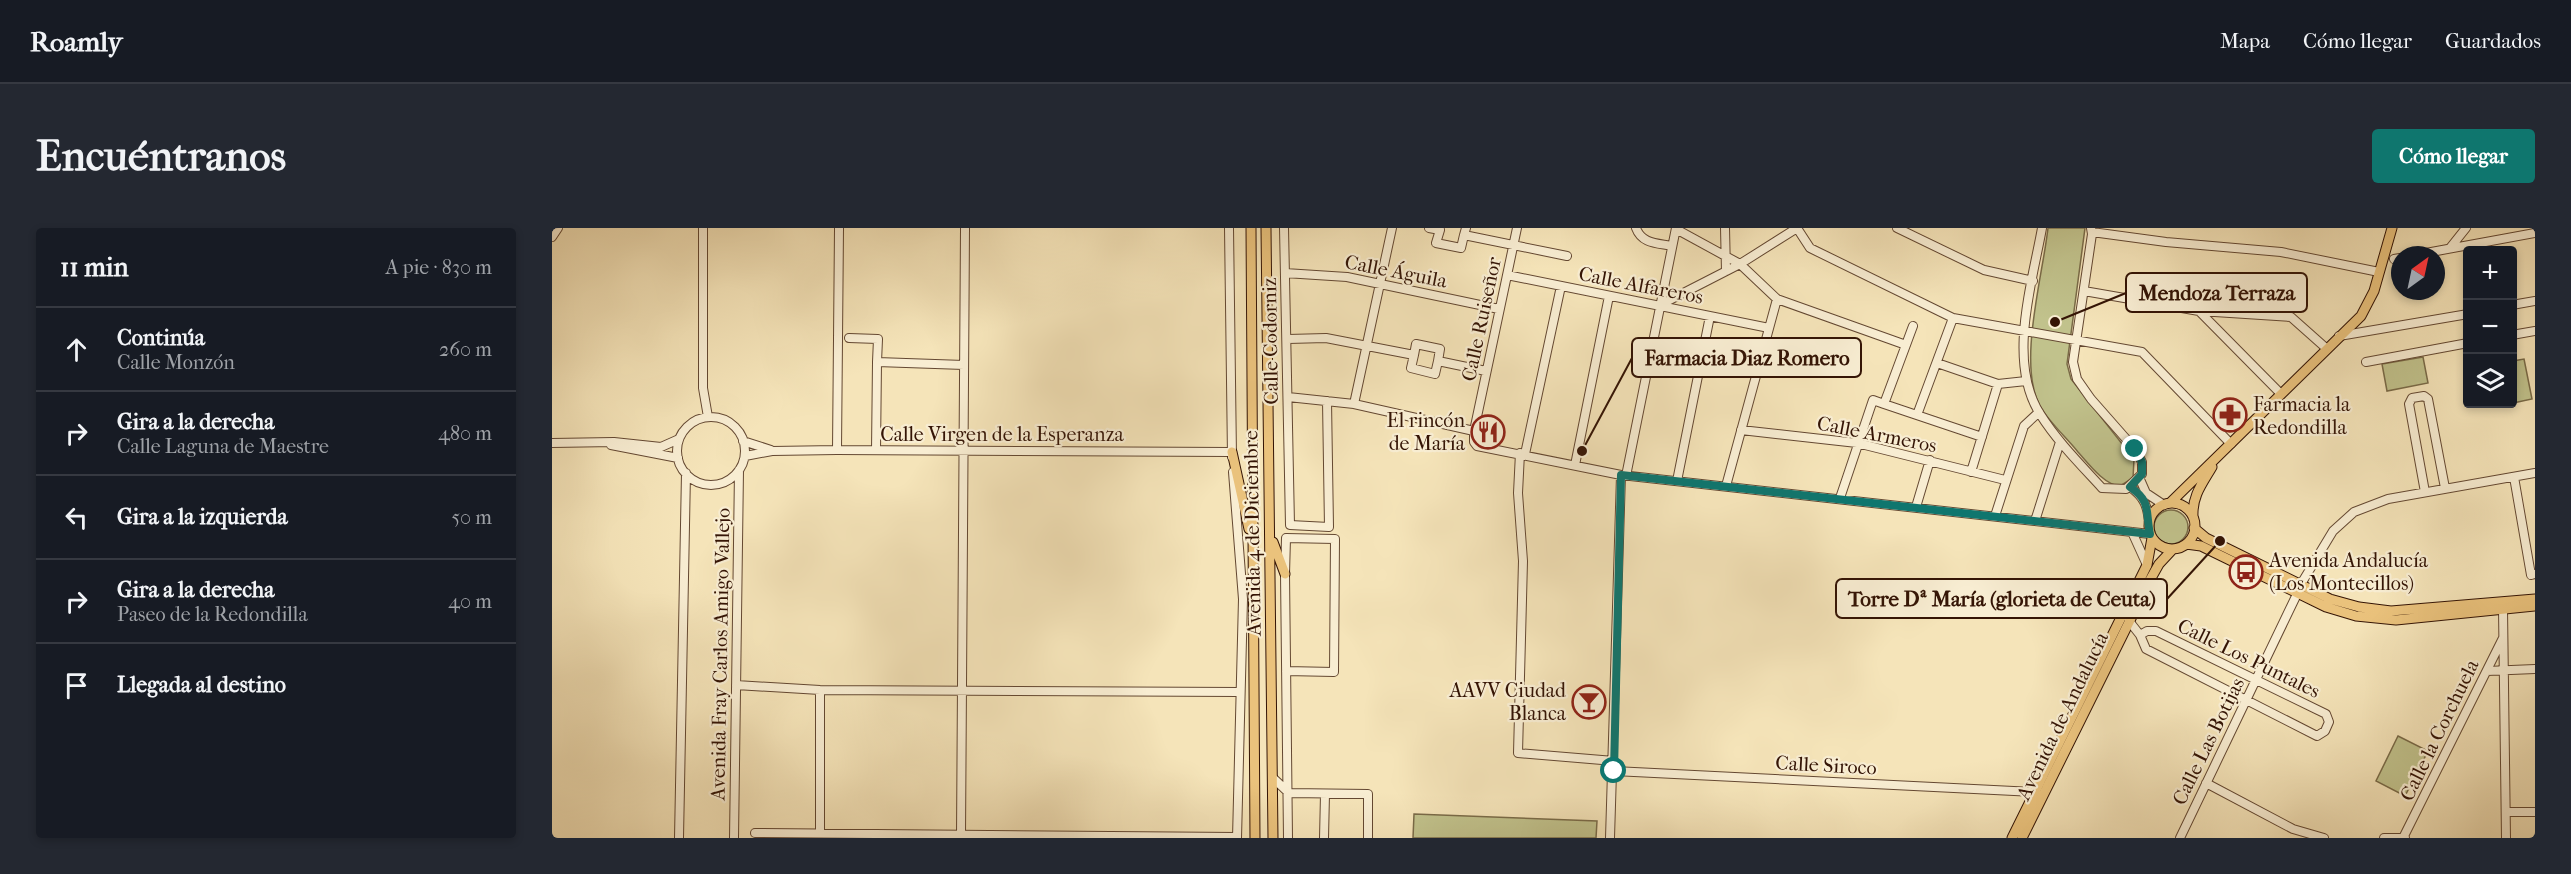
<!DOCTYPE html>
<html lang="es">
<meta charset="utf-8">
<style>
body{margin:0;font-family:"IM FELL French Canon",serif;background:#242831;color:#f1f3f6}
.controls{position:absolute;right:18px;top:18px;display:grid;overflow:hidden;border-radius:6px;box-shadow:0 3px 9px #0003}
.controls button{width:54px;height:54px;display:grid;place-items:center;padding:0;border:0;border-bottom:2px solid #363941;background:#171b24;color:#f1f3f6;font:30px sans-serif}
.compass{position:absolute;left:1839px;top:18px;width:54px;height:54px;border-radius:50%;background:#171b24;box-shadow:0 3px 9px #0003;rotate:33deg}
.stop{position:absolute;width:18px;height:18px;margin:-14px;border:4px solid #0f766e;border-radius:50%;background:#fff}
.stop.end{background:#0f766e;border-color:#fff;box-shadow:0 2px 6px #0008}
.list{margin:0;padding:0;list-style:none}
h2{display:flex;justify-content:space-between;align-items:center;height:78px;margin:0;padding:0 24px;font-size:26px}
h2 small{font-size:20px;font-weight:400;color:#9ea1a6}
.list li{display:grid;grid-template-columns:39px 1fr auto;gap:18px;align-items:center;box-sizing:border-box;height:84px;padding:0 24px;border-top:2px solid #363941}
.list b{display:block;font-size:22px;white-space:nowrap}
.list p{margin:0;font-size:20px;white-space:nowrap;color:#9ea1a6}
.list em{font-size:20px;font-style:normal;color:#9ea1a6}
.icon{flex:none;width:33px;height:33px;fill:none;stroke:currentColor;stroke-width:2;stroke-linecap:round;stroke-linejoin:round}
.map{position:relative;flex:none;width:1983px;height:610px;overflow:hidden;border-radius:6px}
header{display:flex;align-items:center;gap:36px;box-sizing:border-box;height:84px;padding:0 30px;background:#171b24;border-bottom:2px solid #363941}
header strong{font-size:28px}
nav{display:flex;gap:33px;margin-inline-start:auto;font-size:21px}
.intro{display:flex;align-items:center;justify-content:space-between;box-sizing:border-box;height:144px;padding:0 36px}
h1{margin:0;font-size:42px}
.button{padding:15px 27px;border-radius:6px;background:#0f766e;color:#fff;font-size:21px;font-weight:700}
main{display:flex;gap:36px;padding:0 36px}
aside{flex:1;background:#171b24;border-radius:6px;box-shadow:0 3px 9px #0003}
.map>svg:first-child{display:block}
.green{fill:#c1c28c;stroke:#7a6b48;stroke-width:1.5}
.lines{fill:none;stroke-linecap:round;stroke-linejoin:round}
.minor-casing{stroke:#644832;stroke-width:10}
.major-casing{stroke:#341405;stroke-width:11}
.minor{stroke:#f8edd2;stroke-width:8}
.major{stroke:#eac27c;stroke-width:9}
.route{stroke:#0f766e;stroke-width:8}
.labels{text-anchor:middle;stroke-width:4.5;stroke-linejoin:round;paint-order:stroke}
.street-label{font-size:20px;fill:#341405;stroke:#f8edd2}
.poi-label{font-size:20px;fill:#341405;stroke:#f8edd2;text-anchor:start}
.leader{fill:none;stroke:#341405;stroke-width:2}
.callout-dot{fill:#341405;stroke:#f8edd2;stroke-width:2}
.callout{fill:#f8edd2;stroke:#341405;stroke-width:2}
.callout-label{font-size:21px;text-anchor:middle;font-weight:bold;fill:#341405}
</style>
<header>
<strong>Roamly</strong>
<nav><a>Mapa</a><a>Cómo llegar</a><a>Guardados</a></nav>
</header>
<div class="intro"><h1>Encuéntranos</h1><a class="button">Cómo llegar</a></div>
<main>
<aside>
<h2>11 min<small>A pie · 830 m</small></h2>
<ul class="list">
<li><svg class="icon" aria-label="ahead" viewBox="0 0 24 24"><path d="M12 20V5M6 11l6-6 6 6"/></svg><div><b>Continúa</b><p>Calle Monzón</p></div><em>260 m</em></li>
<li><svg class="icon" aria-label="right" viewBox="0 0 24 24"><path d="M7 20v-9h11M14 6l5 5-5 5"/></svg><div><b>Gira a la derecha</b><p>Calle Laguna de Maestre</p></div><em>480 m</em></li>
<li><svg class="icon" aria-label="left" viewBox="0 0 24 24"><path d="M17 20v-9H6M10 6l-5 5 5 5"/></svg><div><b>Gira a la izquierda</b></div><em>50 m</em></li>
<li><svg class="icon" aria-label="right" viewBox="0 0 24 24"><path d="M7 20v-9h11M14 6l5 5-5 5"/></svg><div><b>Gira a la derecha</b><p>Paseo de la Redondilla</p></div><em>40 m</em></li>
<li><svg class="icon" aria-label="arrive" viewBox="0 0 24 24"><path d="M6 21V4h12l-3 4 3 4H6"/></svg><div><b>Llegada al destino</b></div></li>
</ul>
</aside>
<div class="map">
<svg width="1983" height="610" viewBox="0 0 1983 610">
<rect width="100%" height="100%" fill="#f5e4b9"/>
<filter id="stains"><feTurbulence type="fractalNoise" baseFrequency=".00333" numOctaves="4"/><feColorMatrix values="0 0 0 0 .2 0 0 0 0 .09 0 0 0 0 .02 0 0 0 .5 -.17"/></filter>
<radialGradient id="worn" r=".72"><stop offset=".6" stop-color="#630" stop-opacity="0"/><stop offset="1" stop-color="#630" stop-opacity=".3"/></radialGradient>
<path class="green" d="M1496 0H1533L1515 136 1519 151 1582 231 1581 250 1568 258C1552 257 1536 235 1526 224 1514 209 1497 194 1488 178 1465 136 1491 47 1496 0Z
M1871 129 1876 155 1835 163 1830 136Z
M1972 131 1980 171 1961 175V133Z
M1602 299a17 17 0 1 1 34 0a17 17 0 1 1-34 0Z
M1846 508 1876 523 1853 568 1824 553Z
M862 586 1045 593 1044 610H861Z"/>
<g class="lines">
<defs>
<path id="minor" d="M151 0V160L156 189
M677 0 680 229
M732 0 738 297 777 299 775 173
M877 0 888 2 884 15 909 20 912 7
M914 0 912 7 1015 28
M965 0 922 203V214L925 218 1069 247 1598 306
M1084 0C1090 16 1105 15 1120 18
M1173 0 1174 43
M1245 0 1258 20 1401 90 1590 124 1679 216
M1345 0 1432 42 1481 53
M1490 0C1480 56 1455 134 1488 186 1505 213 1528 236 1550 260L1574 261 1590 246V234L1583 221 1539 171 1525 151 1521 134 1540 6 1539 0
M1124 1 1188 36 1225 71 1354 117
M1540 4 1614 14 1729 24 1827 44
M0 9 6 0
M1898 20 1914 0
M1863 27 1983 5
M1842 31 1848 30
M733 45 795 49 947 81
M955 47 1217 100
M1532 63 1647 83 1739 89 1775 121
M1960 77 1983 73
M1106 78 1188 36 1245 0
M1647 83 1729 166
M1960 107 1983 103
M1787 108 1916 86
M297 110 326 111 325 134
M736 111 774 110 862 127 859 140 883 146 886 133
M862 127 864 116 888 121 886 133 934 143
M1814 134 1916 115
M1385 135 1446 156 1474 153
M736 169 802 176 922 203
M802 176 840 0
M1332 176 1430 209
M1365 187 1401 90
M125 223a34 34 0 1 1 68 0a34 34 0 1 1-68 0Z
M1189 202 1305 215 1453 252
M191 213 219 222
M0 215 62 214 109 219 127 211
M59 217 126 230
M285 222 287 0
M324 222 325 134 412 137
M968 225 966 265 971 333 966 525 1062 533
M973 226 1009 58
M193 228 220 223 285 222 680 224
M1023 237 1057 68
M681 244 691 371 685 610
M1419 244 1446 156
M1074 248 1124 0
M1587 249 1594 265 1612 277
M1962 249 1979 347 1983 346
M1125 253 1158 88
M1174 258 1225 71
M1578 259C1592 269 1596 278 1597 296
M1873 264 1857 176 1860 170 1872 168 1876 171 1893 260
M1288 270 1321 172 1332 176 1361 98
M1364 279 1378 232
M1443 288 1472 198 1487 184
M1483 293 1508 214
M1580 304 1595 337
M1749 356 1781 303 1802 284 1836 271 1983 245
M1951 381 1954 610
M1577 393 1588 407
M1595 403H1604L1774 486 1777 494 1773 503 1765 508 1594 421 1588 407Z
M734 443 782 444 783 311 734 310 733 346 736 610
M1935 443 1983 441
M184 457 268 462 688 464
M1062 543 1484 564
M721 550 737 565 816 566V610
M1654 555 1741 601 1772 610
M1954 584H1983
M203 605 685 609
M268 605V462
M409 608 413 0
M127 610 134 245
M182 610 187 242
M772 610 773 566
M1058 610 1069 247
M1628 610 1746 364
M1832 610H1853
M1851 610 1951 410"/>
<path id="major" d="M699 0 703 610
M714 0 721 610
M680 224 697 301
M1618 275 1809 88 1822 63 1840 0
M1597 298a23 23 0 1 1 46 0a23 23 0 1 1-46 0Z
M1641 289C1640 268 1650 256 1660 239
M1642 300 1654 310 1778 371 1807 379 1839 383 1983 371
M721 314 733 346
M1634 316 1649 318 1774 379 1804 388 1844 392 1983 378
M1460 610 1595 337 1600 310
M1470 610 1598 352 1607 336 1621 321"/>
</defs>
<use href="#minor" class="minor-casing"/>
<use href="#major" class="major-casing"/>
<use href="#minor" class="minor"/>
<use href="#major" class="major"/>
</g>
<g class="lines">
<path class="route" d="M1062 543 1069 247 1598 306C1593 283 1600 274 1578 259L1590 246V234L1583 221"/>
</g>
<defs>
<symbol id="pharmacy-ring" viewBox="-11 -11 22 22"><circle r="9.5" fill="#f8edd2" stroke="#8f2418" stroke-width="1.5"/><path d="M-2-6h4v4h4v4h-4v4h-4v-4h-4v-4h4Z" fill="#8f2418"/></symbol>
<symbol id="restaurant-ring" viewBox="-11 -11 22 22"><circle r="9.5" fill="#f8edd2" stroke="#8f2418" stroke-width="1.5"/><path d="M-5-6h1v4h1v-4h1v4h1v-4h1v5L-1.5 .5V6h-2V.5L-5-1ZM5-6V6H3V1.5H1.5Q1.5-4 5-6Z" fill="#8f2418"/></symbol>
<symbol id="bus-ring" viewBox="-11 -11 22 22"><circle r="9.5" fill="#f8edd2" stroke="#8f2418" stroke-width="1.5"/><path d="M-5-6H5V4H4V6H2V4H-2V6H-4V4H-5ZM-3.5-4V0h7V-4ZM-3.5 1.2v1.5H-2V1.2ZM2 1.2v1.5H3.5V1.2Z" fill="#8f2418"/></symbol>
<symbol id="bar-ring" viewBox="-11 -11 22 22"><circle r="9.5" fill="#f8edd2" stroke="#8f2418" stroke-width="1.5"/><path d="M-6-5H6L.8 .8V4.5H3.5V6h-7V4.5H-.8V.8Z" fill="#8f2418"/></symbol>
</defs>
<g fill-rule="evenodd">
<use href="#pharmacy-ring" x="1659" y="168" width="38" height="38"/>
<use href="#restaurant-ring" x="917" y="185" width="38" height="38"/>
<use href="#bus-ring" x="1675" y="325" width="38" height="38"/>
<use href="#bar-ring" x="1018" y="455" width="38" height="38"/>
</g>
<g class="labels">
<g class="street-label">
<text transform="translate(844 43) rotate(11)" y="7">Calle Águila</text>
<text transform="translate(1089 57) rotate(11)" y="7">Calle Alfareros</text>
<text transform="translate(929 91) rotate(-78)" y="7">Calle Ruiseñor</text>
<text transform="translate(718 113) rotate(-91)" y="7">Calle Codorniz</text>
<text x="450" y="213">Calle Virgen de la Esperanza</text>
<text transform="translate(1325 206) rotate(11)" y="7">Calle Armeros</text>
<text transform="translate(700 305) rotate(-91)" y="7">Avenida 4 de Diciembre</text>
<text transform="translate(168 426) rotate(-89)" y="7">Avenida Fray Carlos Amigo Vallejo</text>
<text transform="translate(1697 430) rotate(26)" y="7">Calle Los Puntales</text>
<text transform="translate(1510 488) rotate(-64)" y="7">Avenida de Andalucía</text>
<text transform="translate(1887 502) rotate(-64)" y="7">Calle la Corchuela</text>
<text transform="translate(1656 513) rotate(-64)" y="7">Calle Las Botijas</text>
<text transform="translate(1274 537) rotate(3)" y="7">Calle Siroco</text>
</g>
<g class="poi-label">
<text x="1701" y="183">Farmacia la<tspan x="1701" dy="23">Redondilla</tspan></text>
<text x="913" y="199" text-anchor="end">El rincón<tspan x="913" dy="23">de María</tspan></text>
<text x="1717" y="339">Avenida Andalucía<tspan x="1717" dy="23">(Los Montecillos)</tspan></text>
<text x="1014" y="469" text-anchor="end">AAVV Ciudad<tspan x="1014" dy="23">Blanca</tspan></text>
</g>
</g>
<path class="leader" d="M1503 94L1574 65M1030 223L1080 130M1668 313L1615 371"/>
<g class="callout-dot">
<circle cx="1503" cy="94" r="6"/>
<circle cx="1030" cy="223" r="6"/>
<circle cx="1668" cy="313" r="6"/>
</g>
<g class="callout">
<rect x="1574" y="45" width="181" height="39" rx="6"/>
<rect x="1080" y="110" width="229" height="39" rx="6"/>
<rect x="1284" y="351" width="331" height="39" rx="6"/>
</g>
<g class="callout-label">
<text x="1665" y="72">Mendoza Terraza</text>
<text x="1195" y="137">Farmacia Diaz Romero</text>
<text x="1450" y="378">Torre Dª María (glorieta de Ceuta)</text>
</g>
<rect width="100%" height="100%" filter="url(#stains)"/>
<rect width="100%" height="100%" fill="url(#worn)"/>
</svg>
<div class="controls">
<button>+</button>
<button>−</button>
<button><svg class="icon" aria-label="layers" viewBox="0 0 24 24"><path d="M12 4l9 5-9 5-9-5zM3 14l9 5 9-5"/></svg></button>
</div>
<svg class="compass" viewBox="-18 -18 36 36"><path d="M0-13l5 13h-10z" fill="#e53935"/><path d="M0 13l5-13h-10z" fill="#9ea1a6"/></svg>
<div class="stop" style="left:1062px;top:543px"></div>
<div class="stop end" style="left:1583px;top:221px"></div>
</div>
</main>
